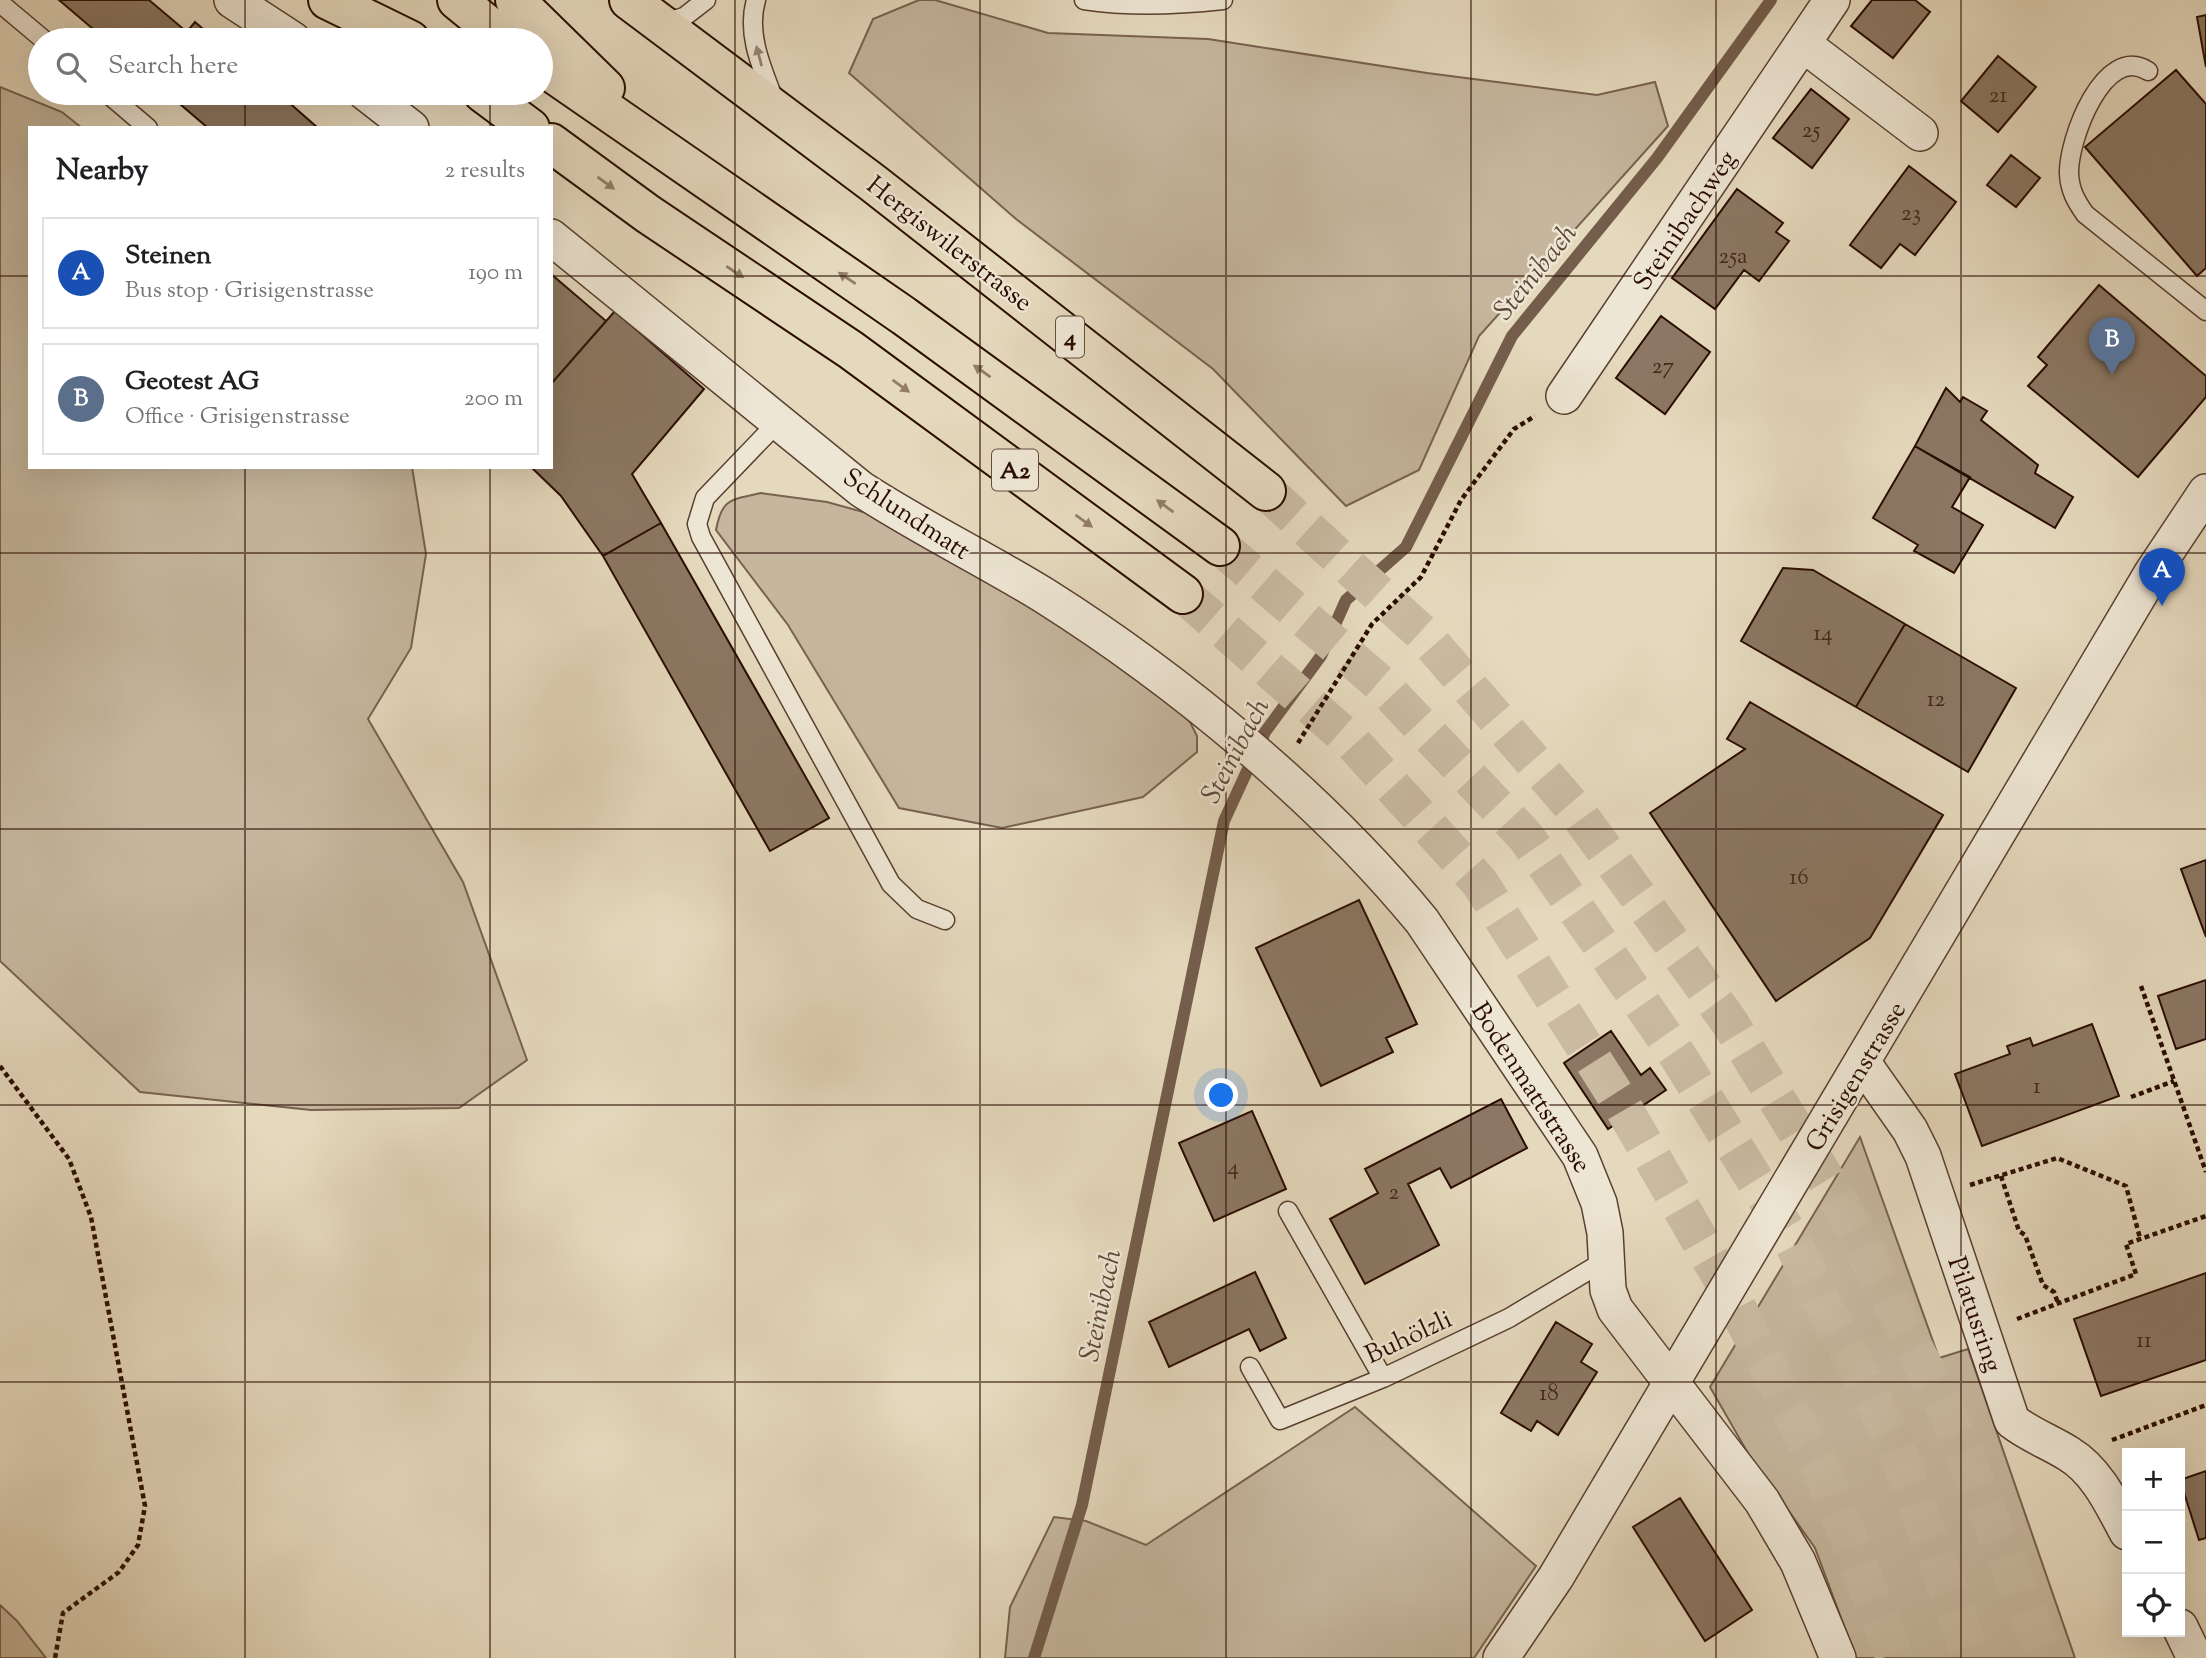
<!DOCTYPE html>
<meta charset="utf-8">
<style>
body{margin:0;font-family:"Sorts Mill Goudy",serif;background:#f2f2f2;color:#202124}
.controls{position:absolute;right:21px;bottom:21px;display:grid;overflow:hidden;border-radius:0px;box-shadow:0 7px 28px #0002}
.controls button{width:63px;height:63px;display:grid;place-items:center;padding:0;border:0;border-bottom:2px solid #e0e0e0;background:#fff;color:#202124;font:35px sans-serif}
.you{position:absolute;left:1222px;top:1096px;width:24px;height:24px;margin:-18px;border:5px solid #fff;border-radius:50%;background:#1a73e8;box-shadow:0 0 0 10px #1a73e833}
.badge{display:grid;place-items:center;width:46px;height:46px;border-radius:50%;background:#d93025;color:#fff;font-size:23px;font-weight:700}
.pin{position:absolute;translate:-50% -58px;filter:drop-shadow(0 2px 4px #0008)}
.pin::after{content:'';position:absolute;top:37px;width:24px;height:21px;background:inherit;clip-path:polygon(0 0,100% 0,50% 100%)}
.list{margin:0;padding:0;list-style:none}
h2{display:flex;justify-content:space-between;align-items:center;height:91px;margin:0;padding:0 28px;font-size:30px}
h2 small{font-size:23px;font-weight:400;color:#757577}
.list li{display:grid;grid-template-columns:46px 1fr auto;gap:21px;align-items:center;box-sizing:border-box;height:112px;margin:0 14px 14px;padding:0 14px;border:2px solid #e0e0e0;border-radius:0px}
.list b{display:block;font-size:26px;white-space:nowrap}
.list p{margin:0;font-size:23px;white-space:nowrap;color:#757577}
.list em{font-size:23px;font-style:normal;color:#757577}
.icon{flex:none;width:38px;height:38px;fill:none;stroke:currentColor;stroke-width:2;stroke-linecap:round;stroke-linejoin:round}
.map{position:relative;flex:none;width:2206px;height:1658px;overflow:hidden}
.search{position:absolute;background:#fff;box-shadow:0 7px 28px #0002;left:28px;top:28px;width:525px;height:77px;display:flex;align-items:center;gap:18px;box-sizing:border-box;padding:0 24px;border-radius:38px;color:#757577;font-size:26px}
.panel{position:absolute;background:#fff;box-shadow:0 7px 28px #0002;left:28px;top:126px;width:525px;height:343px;border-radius:0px}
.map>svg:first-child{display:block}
.green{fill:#c5b69d;stroke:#78614f;stroke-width:2}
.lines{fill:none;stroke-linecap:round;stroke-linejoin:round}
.stream{stroke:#745d4b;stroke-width:12}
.building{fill:#8b7763;stroke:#2a0c01;stroke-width:2}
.primary-tunnel{stroke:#c9baa1;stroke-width:38;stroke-dasharray:38 19;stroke-linecap:butt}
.highway-tunnel{stroke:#c9baa1;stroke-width:38;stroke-dasharray:38 19;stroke-linecap:butt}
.lane-casing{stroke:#593f30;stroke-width:21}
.street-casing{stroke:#593f30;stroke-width:38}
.primary-casing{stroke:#2a0c01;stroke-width:42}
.highway-casing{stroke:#2a0c01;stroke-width:42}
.path{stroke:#2a0c01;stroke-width:4.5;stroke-dasharray:5 3.5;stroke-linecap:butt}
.lane{stroke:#eee6d4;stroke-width:18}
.street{stroke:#eee6d4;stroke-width:35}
.primary{stroke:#e5d9bd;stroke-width:38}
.highway{stroke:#e5d9bd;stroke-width:38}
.oneway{fill:#968475}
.oneway2{fill:#917d68}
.grid{fill:none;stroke:#2a0c01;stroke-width:2;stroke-opacity:0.55}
.labels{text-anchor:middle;stroke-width:5;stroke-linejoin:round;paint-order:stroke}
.number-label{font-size:23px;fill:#42271a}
.shield{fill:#eee6d4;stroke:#654d40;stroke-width:2}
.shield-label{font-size:24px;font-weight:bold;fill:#2a0c01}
.street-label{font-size:26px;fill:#2a0c01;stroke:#eee6d4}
.water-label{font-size:28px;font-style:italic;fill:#614939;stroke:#eee6d4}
</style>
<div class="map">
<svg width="2206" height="1658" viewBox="0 0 2206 1658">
<rect width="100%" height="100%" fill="#e5d9bd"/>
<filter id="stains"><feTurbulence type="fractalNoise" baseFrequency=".00286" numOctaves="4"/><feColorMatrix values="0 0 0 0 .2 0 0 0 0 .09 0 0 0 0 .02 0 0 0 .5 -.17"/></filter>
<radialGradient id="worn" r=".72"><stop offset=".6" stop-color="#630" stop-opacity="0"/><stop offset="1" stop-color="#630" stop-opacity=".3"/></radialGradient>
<path class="green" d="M919 0H935L1048 33 1208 39 1427 73 1597 95 1655 82 1668 126 1479 336 1419 470 1346 506 1213 369 1016 219 849 73 873 19Z
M0 87 62 112 82 128H30V467H412L426 554 411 648 368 719 463 882 527 1060 459 1108 311 1110 140 1092 0 961Z
M761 493 827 502 892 520 1143 678 1190 722 1197 736V752L1143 797 1002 828 899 808 788 625 716 530C722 497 732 500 761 493Z
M1860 1137 1939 1358 1968 1349 2075 1658H1856L1815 1548 1749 1455 1710 1387Z
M1355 1407 1536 1566 1474 1658H1005L1010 1607 1054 1517 1086 1521 1146 1545Z
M0 1605 17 1621 46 1658H0Z"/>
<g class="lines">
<path class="stream" d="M1034 1658 1082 1505 1224 821 1265 732 1321 656 1346 600 1406 547 1512 336 1657 158 1771 0"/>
</g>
<path class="building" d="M59 0H149L187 32 180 40H106Z
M1872 0H1915L1930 12 1893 58 1851 26Z
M2206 15V67L2197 17Z
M195 22 216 40H180Z
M1998 56 2036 87 1998 132 1961 101Z
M2176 70 2206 104V268L2197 276 2085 147Z
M1811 89 1849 119 1812 168 1773 138Z
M167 93H278L318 128H208Z
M2011 155 2040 178 2016 207 1987 185Z
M1909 166 1956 202 1915 255 1900 244 1881 268 1850 245Z
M1737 189 1783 223 1776 232 1789 241 1759 281 1744 270 1715 309 1672 278Z
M551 274 606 321 551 384Z
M2099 285 2206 376V397L2138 477 2028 386 2047 365 2038 357Z
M615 311 704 389 632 474 661 523 603 556 561 496 531 467H551V384Z
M1661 316 1710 352 1665 414 1616 378Z
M1946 388 1960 402 1963 397 1987 411 1981 420 2038 465 2035 473 2073 497 2055 528 1915 446Z
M1915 446 1970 477 1952 507 1983 525 1954 573 1914 551 1918 545 1873 518Z
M661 523 829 818 770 851 603 556Z
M1783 568 1813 570 1905 624 1856 707 1741 641Z
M1905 624 2016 688 1968 772 1856 707Z
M1750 702 1943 815 1870 938 1776 1001 1650 813 1745 749 1727 739Z
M2206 860V937L2181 869Z
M1359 900 1417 1024 1386 1038 1393 1052 1321 1086 1256 948Z
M2206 980V1039L2176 1049 2158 996Z
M2092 1024 2119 1096 1982 1146 1955 1074 2010 1054 2007 1046 2030 1038 2033 1046Z
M1611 1031 1641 1075 1650 1068 1666 1090 1608 1129 1564 1063Z
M1501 1099 1527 1148 1451 1188 1440 1168 1408 1184 1439 1245 1365 1284 1330 1219 1378 1193 1365 1169Z
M1252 1111 1286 1189 1214 1221 1179 1143Z
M1255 1272 1286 1338 1260 1351 1249 1329 1169 1367 1149 1322Z
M2206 1273V1360L2101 1396 2074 1319Z
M1556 1322 1592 1344 1581 1362 1597 1372 1558 1435 1537 1421 1531 1431 1501 1413Z
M2206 1471V1538L2199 1540 2180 1480Z
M1680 1498 1752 1610 1705 1641 1633 1527Z"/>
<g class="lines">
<path class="primary-tunnel" d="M1266 491 1424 635 1577 812 1730 1023 1841 1204 1949 1416 2046 1658"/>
<path class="highway-tunnel" d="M1220 546 1382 685 1526 837 1678 1056 1786 1230 1895 1444 1972 1658
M1183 594 1352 742 1480 883 1623 1107 1725 1284 1824 1476 1895 1658"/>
<defs>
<path id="lane" d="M756 0C746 34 762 68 774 100
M1084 0C1130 7 1177 5 1223 0
M0 3 44 40
M663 23 684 17 706 0
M2148 71C2104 43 2068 140 2069 174 2070 191 2076 201 2085 214L2206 311
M107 93 148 128
M779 421 705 498 697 524 701 537 891 884 917 909 945 920
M1288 1211 1383 1378
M1250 1367 1280 1420 1383 1378 1509 1318 1606 1260"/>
<path id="street" d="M232 0 293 40
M1803 44 1920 133
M366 93 411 128
M551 237 861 489C921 528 985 559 1045 596 1178 680 1322 799 1422 921L1580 1156 1599 1203 1605 1233 1608 1290 1615 1309 1762 1501 1798 1562 1838 1658
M1564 396 1832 0
M1863 1063 1910 1130 1923 1156 2012 1421C2030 1435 2050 1442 2069 1454 2097 1471 2112 1504 2127 1532
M2180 1627 2195 1658
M1501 1658 1556 1577 2152 573 2206 492"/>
<path id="primary" d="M629 0 873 183 1266 491"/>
<path id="highway" d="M328 0 410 40
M457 0 506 40
M515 0 605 88
M541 65 904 316 1220 546
M483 93 530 128
M551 143 648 214 851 350 1183 594"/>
</defs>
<use href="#lane" class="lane-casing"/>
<use href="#street" class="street-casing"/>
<use href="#primary" class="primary-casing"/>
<use href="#highway" class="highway-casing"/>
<path class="path" d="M1298 743 1372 624 1421 577 1461 500 1514 429 1535 416
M2141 986 2206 1172
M0 1066 69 1159 91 1217 145 1506 138 1545 119 1572 63 1613 55 1658
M2131 1097 2174 1081
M2001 1176 2019 1231 2025 1235 2043 1285 2054 1292 2058 1303
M1970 1185 2057 1158 2126 1186 2140 1238
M2017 1319 2136 1274 2126 1244 2206 1216
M2112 1440 2206 1405"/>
<use href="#lane" class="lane"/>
<use href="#street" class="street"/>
<use href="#primary" class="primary"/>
<use href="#highway" class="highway"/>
</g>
<defs><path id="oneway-solid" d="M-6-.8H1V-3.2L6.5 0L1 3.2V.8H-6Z" transform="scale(1.75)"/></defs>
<use class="oneway" href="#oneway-solid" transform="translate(759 56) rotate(-105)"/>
<g class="oneway2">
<use href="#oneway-solid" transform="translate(606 183) rotate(36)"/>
<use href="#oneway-solid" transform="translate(735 272) rotate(34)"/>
<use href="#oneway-solid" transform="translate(847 278) rotate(-146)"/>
<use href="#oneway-solid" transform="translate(982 371) rotate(-145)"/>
<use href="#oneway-solid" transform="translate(901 386) rotate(36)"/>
<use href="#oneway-solid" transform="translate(1165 506) rotate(-144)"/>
<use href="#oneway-solid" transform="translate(1084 521) rotate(36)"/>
</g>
<path class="grid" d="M245 0V40M490 0V40M735 0V1658M980 0V1658M1226 0V1658M1471 0V1658M1716 0V1658M1961 0V1658M245 93V128M490 93V128M0 276H30M551 276H2206M245 467V1658M490 467V1658M0 553H2206M0 829H2206M0 1105H2206M0 1382H2206"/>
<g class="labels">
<g class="number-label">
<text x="1998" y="102">21</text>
<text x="1811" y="137">25</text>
<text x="1911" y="220">23</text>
<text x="1733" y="263">25a</text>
<text x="1663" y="373">27</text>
<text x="1823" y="640">14</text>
<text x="1936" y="706">12</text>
<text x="1799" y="884">16</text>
<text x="2037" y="1093">1</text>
<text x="1233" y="1174">4</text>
<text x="1394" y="1199">2</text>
<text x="2144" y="1347">11</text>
<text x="1549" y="1400">18</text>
</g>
<g class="shield">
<rect x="1056" y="316.5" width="28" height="41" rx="5"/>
<rect x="992" y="449.5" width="46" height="41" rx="5"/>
</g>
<g class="shield-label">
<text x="1070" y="345">4</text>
<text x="1015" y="478">A2</text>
</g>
<g class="street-label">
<text transform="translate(1684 220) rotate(-56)" y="9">Steinibachweg</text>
<text transform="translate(950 243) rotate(38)" y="9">Hergiswilerstrasse</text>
<text transform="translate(907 513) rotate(33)" y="9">Schlundmatt</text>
<text transform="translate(1855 1076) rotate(-59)" y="9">Grisigenstrasse</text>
<text transform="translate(1532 1087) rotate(57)" y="9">Bodenmattstrasse</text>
<text transform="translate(1976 1314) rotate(71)" y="9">Pilatusring</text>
<text transform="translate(1408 1336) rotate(-25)" y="9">Buhölzli</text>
</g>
<g class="water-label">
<text transform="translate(1534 271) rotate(-51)" y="10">Steinibach</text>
<text transform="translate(1234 750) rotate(-62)" y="10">Steinibach</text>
<text transform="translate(1099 1305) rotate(-78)" y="10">Steinibach</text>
</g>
</g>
<rect width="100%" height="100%" filter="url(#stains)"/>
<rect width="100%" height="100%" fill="url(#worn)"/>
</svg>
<div class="controls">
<button>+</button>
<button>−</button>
<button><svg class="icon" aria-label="locate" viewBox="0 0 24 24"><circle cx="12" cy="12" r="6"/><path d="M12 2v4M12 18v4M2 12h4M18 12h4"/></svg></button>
</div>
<div class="you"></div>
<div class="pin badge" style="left:2162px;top:606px;background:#1a4fb4">A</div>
<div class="pin badge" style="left:2112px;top:375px;background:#5c6f8a">B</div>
<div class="search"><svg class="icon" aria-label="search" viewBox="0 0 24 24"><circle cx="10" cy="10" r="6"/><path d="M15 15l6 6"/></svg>Search here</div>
<section class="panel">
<h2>Nearby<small>2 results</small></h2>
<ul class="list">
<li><span class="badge" style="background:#1a4fb4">A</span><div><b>Steinen</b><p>Bus stop · Grisigenstrasse</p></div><em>190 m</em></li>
<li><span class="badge" style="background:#5c6f8a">B</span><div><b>Geotest AG</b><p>Office · Grisigenstrasse</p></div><em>200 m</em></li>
</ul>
</section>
</div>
